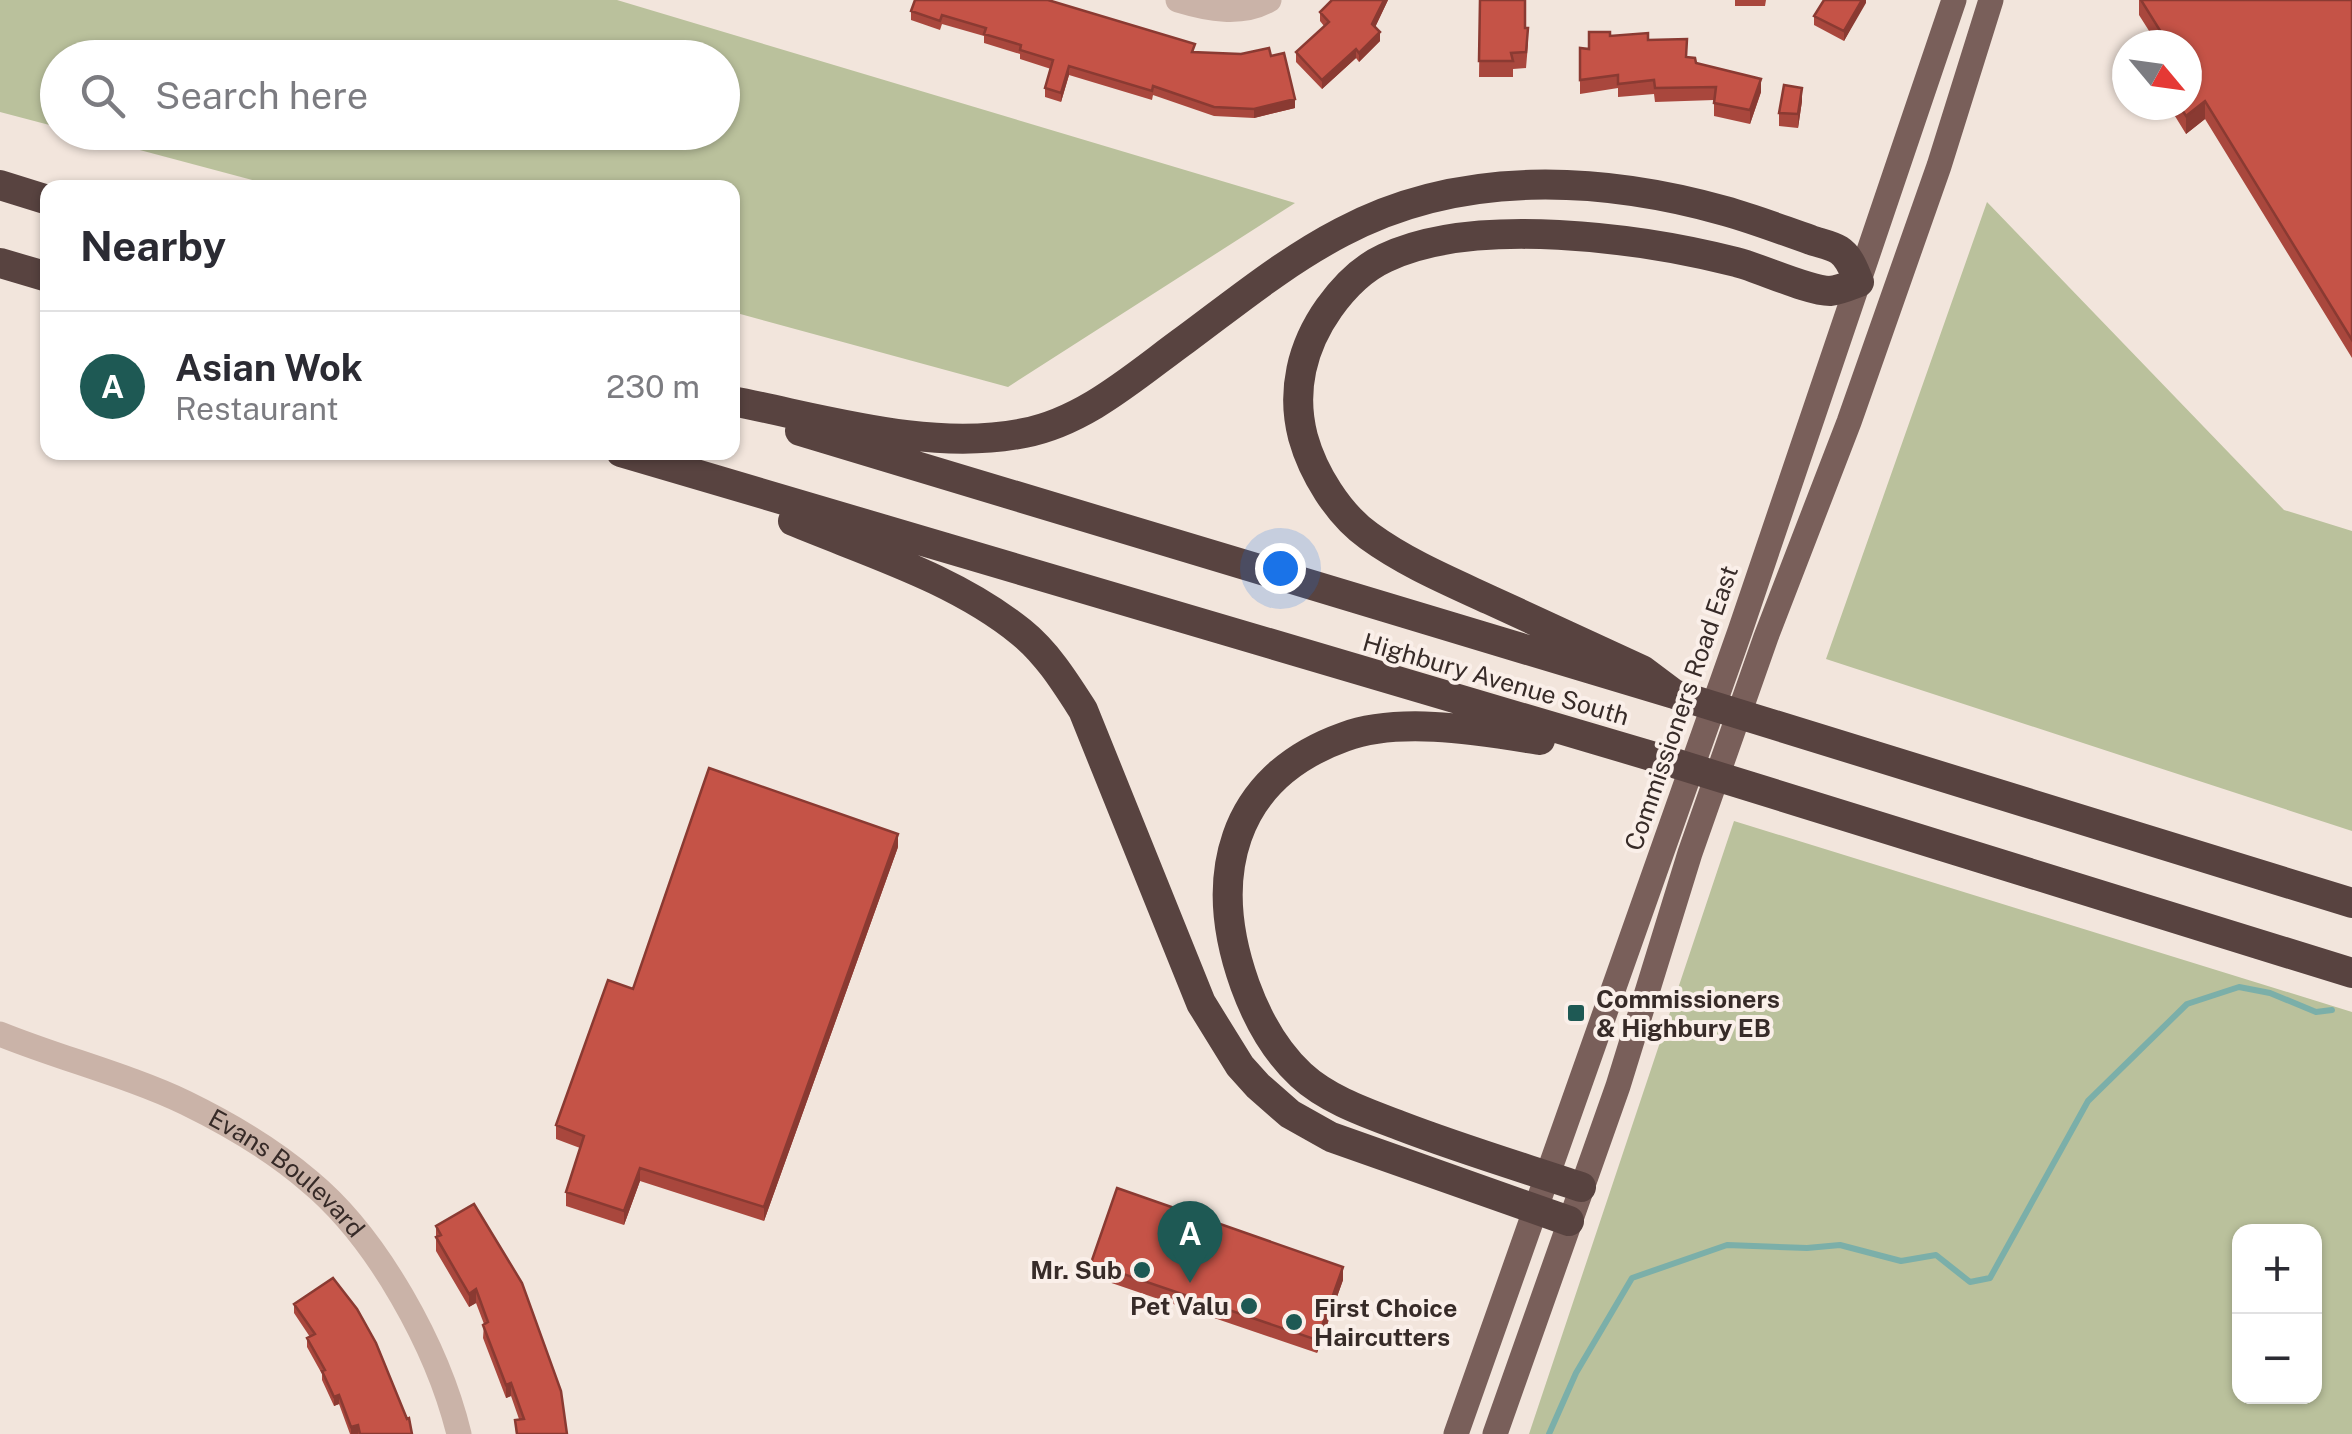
<!DOCTYPE html>
<meta charset="utf-8">
<style>
body{margin:0;font-family:"Public Sans",sans-serif;background:#f7f7f7;color:#2b2b33}
.controls{position:absolute;right:30px;bottom:30px;display:grid;overflow:hidden;border-radius:20px;box-shadow:0 2px 8px #0004}
.controls button{width:90px;height:90px;display:grid;place-items:center;padding:0;border:0;border-bottom:2px solid #e1e1e2;background:#fff;color:#2b2b33;font:50px sans-serif}
.compass{position:absolute;left:2112px;top:30px;width:90px;height:90px;border-radius:50%;background:#fff;box-shadow:0 2px 8px #0004;rotate:119deg}
.you{position:absolute;left:1280px;top:568px;width:35px;height:35px;margin:-25px;border:8px solid #fff;border-radius:50%;background:#1a73e8;box-shadow:0 0 0 15px #1a73e833}
.badge{display:grid;place-items:center;width:65px;height:65px;border-radius:50%;background:#1e5954;color:#fff;font-size:32px;font-weight:700}
.pin{position:absolute;translate:-50% -82px;filter:drop-shadow(0 2px 5px #0008)}
.pin::after{content:'';position:absolute;top:52px;width:35px;height:30px;background:inherit;clip-path:polygon(0 0,100% 0,50% 100%)}
.list{margin:0;padding:0;list-style:none}
h2{display:flex;justify-content:space-between;align-items:center;height:130px;margin:0;padding:0 40px;font-size:42px}
h2 small{font-size:32px;font-weight:400;color:#7c7c81}
.list li{display:grid;grid-template-columns:65px 1fr auto;gap:30px;align-items:center;box-sizing:border-box;height:150px;padding:0 40px;border-top:2px solid #e1e1e2}
.list b{display:block;font-size:38px;white-space:nowrap}
.list p{margin:0;font-size:32px;white-space:nowrap;color:#7c7c81}
.list em{font-size:32px;font-style:normal;color:#7c7c81}
.icon{flex:none;width:55px;height:55px;fill:none;stroke:currentColor;stroke-width:2;stroke-linecap:round;stroke-linejoin:round}
.map{position:relative;flex:none;width:2352px;height:1434px;overflow:hidden}
.search{position:absolute;background:#fff;box-shadow:0 2px 8px #0004;left:40px;top:40px;width:700px;height:110px;display:flex;align-items:center;gap:25px;box-sizing:border-box;padding:0 35px;border-radius:55px;color:#7c7c81;font-size:38px}
.panel{position:absolute;background:#fff;box-shadow:0 2px 8px #0004;left:40px;top:180px;width:700px;height:280px;border-radius:20px}
.map>svg:first-child{display:block}
.green{fill:#bac19c;fill-rule:evenodd}
.lines{fill:none;stroke-linecap:round;stroke-linejoin:round}
.stream{stroke:#7bafa9;stroke-width:6}
.minor{stroke:#cab3a8;stroke-width:25}
.major{stroke:#795f5a;stroke-width:25}
.highway{stroke:#584340;stroke-width:30}
.wall{fill:#a9473d}
.shaded-wall{fill:#8a3a32}
.building{fill:#c55347;stroke:#8a3a32;stroke-width:2.5}
.poi-dot{fill:#1e5954;stroke:#faefe9;stroke-width:4}
.labels{text-anchor:middle;stroke-width:8;stroke-linejoin:round;paint-order:stroke}
.street-label{font-size:25px;fill:#372b28;stroke:#faefe9}
.poi-label{font-size:25px;font-weight:bold;fill:#372b28;stroke:#faefe9;text-anchor:start}
</style>
<div class="map">
<svg width="2352" height="1434" viewBox="0 0 2352 1434">
<rect width="100%" height="100%" fill="#f2e5dc"/>
<path class="green" d="M0 0H617L1295 203 1008 387 733 312 732 188 278 187 76 133 722 132V58H58L57 127 0 112Z
M1987 202 2284 510 2352 531V831L1826 659Z
M1734 821 2352 1012V1434H1529ZM2240 1232H2314V1396H2240Z"/>
<g class="lines">
<path class="stream" d="M1549 1434 1576 1373 1632 1278 1727 1245 1807 1248 1840 1245 1901 1261 1936 1255 1970 1282 1990 1278 2088 1101 2187 1004 2239 987 2270 993 2316 1012 2332 1010"/>
<g class="minor">
<path d="M1178 0C1208 9 1241 16 1269 0"/>
<path id="s1" d="M0 1034C59 1058 130 1076 186 1103 229 1124 273 1150 309 1181 378 1238 438 1348 459 1434"/>
</g>
<path class="major" d="M1456 1434 1740 631 1954 0
M1495 1434 1618 1086 1690 853 1766 637 1849 422 1939 166 1991 0"/>
<path class="highway" d="M0 185 48 200
M0 263 48 277
M732 401C825 419 930 452 1024 433 1086 421 1136 375 1186 339 1236 302 1286 261 1342 232 1460 169 1600 176 1725 211 1754 219 1782 230 1811 240 1819 243 1831 245 1839 250 1850 257 1854 271 1859 282 1851 285 1840 290 1830 291 1808 291 1760 268 1736 262 1642 238 1474 215 1385 258 1361 269 1344 287 1329 308 1302 346 1291 391 1303 437 1313 473 1338 514 1369 536 1406 563 1449 581 1490 600 1541 623 1591 647 1642 670L1674 694
M800 431 1674 694 2352 903
M621 452 1658 758 2352 973
M793 521C870 553 956 579 1021 632 1047 653 1065 682 1083 710L1201 1003 1240 1066 1258 1086 1290 1114 1331 1137 1569 1221
M1540 740C1482 731 1400 716 1344 737 1229 778 1207 879 1245 985 1257 1018 1274 1050 1301 1075 1328 1100 1367 1113 1401 1126 1461 1149 1521 1167 1581 1187"/>
</g>
<path class="wall" d="M1332 0H1388L1375 27 1380 41 1359 62 1356 58 1322 89 1296 62V52L1324 26 1320 21V12Z
M1480 0 1525 28 1528 44 1526 68 1513 69V77H1479Z
M1735 0H1766L1765 6H1735Z
M1866 0 1844 41 1814 25V16Z
M2139 0H2352V358L2205 119 2186 134 2170 108V105H2187V45H2158L2139 15Z
M911 11 1195 52 1271 56 1295 108 1254 118 1214 116 1153 95 1152 100 1069 75 1061 102 1045 97V88L1051 69 1020 59V54L984 43V36L942 24 940 30 911 20Z
M1610 36 1648 40 1761 92 1750 124 1714 116V100L1655 102 1654 94 1618 97V88L1580 94V48L1589 49Z
M1802 101 1798 128 1779 126V113Z
M898 847 764 1221 640 1181 624 1225 566 1206V1192L580 1148 556 1139V1125L633 989Z
M436 1226 567 1434H516L515 1420 519 1419 511 1396 506 1398 483 1338 484 1324 476 1303 469 1307 436 1251Z
M1091 1263 1343 1280 1317 1353 1091 1276Z
M294 1304 412 1434H350L339 1404 334 1406 322 1380V1374L307 1347V1338L310 1337 294 1313Z"/>
<path class="shaded-wall" d="M1384 0H1388L1372 34V24Z
M1862 0H1866V3L1844 41V31Z
M1380 32V41L1359 62V53Z
M1356 49V58L1322 89V80Z
M1069 66V75L1061 102V93Z
M1761 79V92L1750 124V110Z
M1802 88V101L1798 128V114Z
M1295 99V108L1254 118V109Z
M2205 101V119L2186 134V116Z
M898 834V847L764 1221V1207Z
M640 1168V1181L624 1225V1211Z
M1343 1267V1280L1317 1353V1340Z
M476 1289V1303L469 1307V1294Z
M511 1383V1396L506 1398V1385Z
M339 1395V1404L334 1406V1397Z
M358 1425V1434H351V1427Z"/>
<path class="building" d="M915 0H1048L1195 44 1192 52 1241 54 1269 48 1271 56 1284 53 1295 99 1254 109 1214 107 1153 86 1152 91 1069 66 1061 93 1045 88 1053 60 1020 50 1021 45 984 34 986 28 942 15 940 21 911 11Z
M1332 0H1384L1372 24 1380 32 1359 53 1356 49 1322 80 1296 52 1329 22 1320 12Z
M1480 0H1525V28H1528L1526 52 1511 53 1513 61H1479Z
M1824 0H1862L1844 31 1814 16Z
M2141 0H2352V340L2205 101 2186 116 2179 105H2187V79L2190 77 2187 73V45H2169Z
M1589 32H1610V36L1648 33V40L1687 39 1686 57 1695 58 1696 63 1761 79 1750 110 1714 103 1716 87 1655 88 1654 80 1618 84V75L1580 80V48L1589 49Z
M1784 85 1802 88 1798 114 1779 113Z
M709 768 898 834 764 1207 640 1168 624 1211 566 1192 584 1136 556 1125 608 980 633 989Z
M1117 1188 1343 1267 1317 1340 1091 1263Z
M474 1204 522 1283 561 1391 567 1434H517L515 1420 524 1419 511 1383 506 1385 483 1325 488 1322 476 1289 469 1294 436 1237 441 1235 436 1226Z
M333 1278 357 1309 376 1343 407 1419 409 1418 412 1434H360L358 1425 351 1427 339 1395 334 1397 322 1371 325 1370 307 1338 315 1334 294 1304Z"/>
<g class="poi-dot">
<rect x="1566" y="1003" width="20" height="20" rx="5"/>
<circle cx="1142" cy="1270" r="10"/>
<circle cx="1249" cy="1306" r="10"/>
<circle cx="1294" cy="1322" r="10"/>
</g>
<g class="labels">
<g class="street-label">
<text transform="translate(1496 679) rotate(16)" y="9">Highbury Avenue South</text>
<text transform="translate(1681 708) rotate(-71)" y="9">Commissioners Road East</text>
<text dy="9" stroke="none"><textPath href="#s1" startOffset="322">Evans Boulevard</textPath></text>
</g>
<g class="poi-label">
<text x="1596" y="1008">Commissioners<tspan x="1596" dy="29">&amp; Highbury EB</tspan></text>
<text x="1122" y="1279" text-anchor="end">Mr. Sub</text>
<text x="1229" y="1315" text-anchor="end">Pet Valu</text>
<text x="1314" y="1317">First Choice<tspan x="1314" dy="29">Haircutters</tspan></text>
</g>
</g>
</svg>
<div class="controls">
<button>+</button>
<button>−</button>
</div>
<svg class="compass" viewBox="-18 -18 36 36"><path d="M0-13l5 13h-10z" fill="#e53935"/><path d="M0 13l5-13h-10z" fill="#7c7c81"/></svg>
<div class="you"></div>
<div class="pin badge" style="left:1190px;top:1283px">A</div>
<div class="search"><svg class="icon" aria-label="search" viewBox="0 0 24 24"><circle cx="10" cy="10" r="6"/><path d="M15 15l6 6"/></svg>Search here</div>
<section class="panel">
<h2>Nearby<small></small></h2>
<ul class="list">
<li><span class="badge">A</span><div><b>Asian Wok</b><p>Restaurant</p></div><em>230 m</em></li>
</ul>
</section>
</div>
